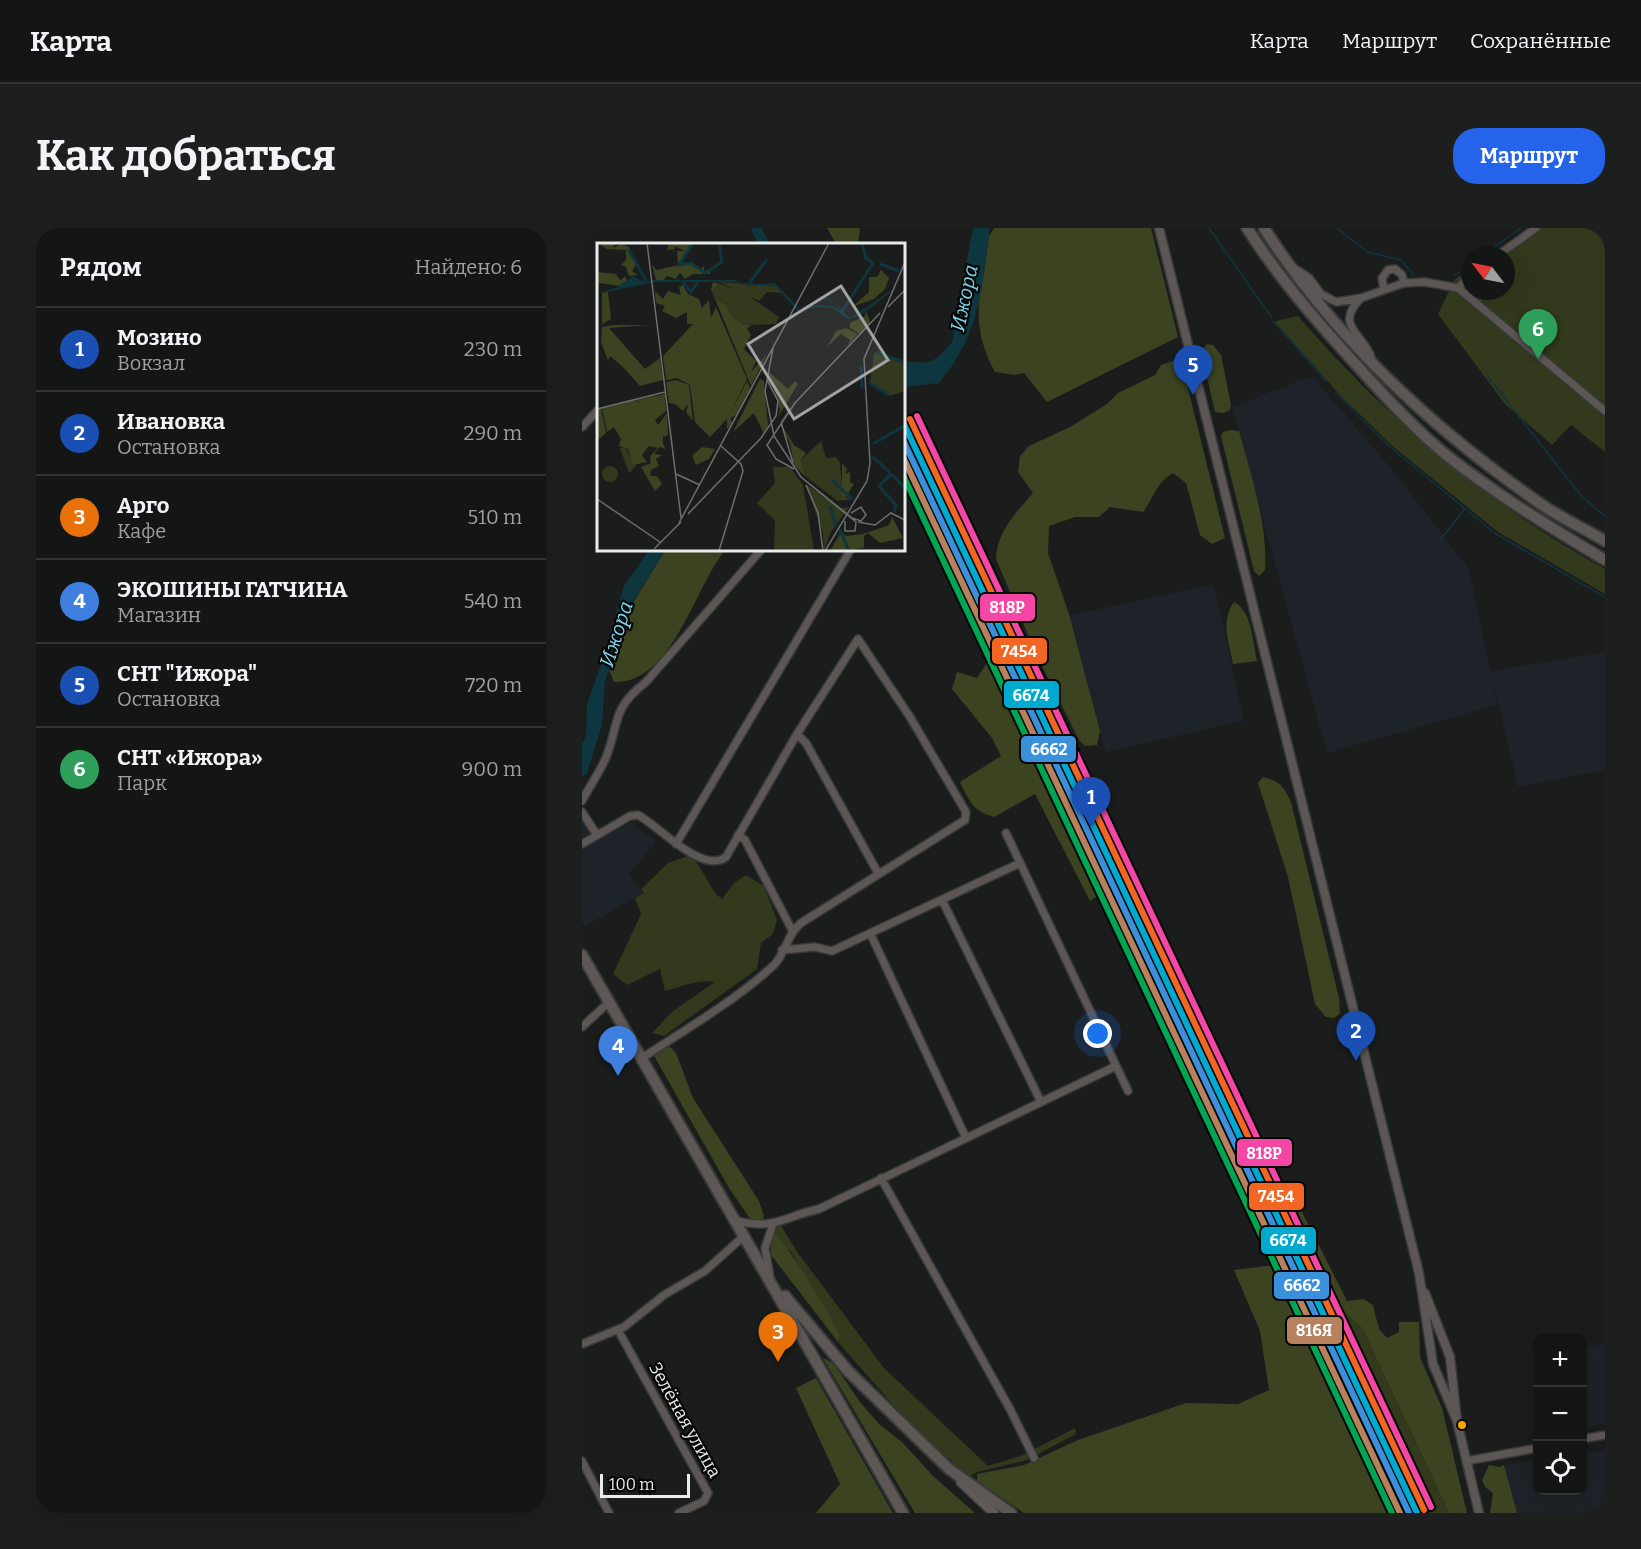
<!DOCTYPE html>
<html lang="ru">
<meta charset="utf-8">
<style>
body{margin:0;font-family:Bitter,serif;background:#1d1e1e;color:#f1f3f6}
.controls{position:absolute;right:18px;bottom:18px;display:grid;overflow:hidden;border-radius:12px;box-shadow:0 6px 24px #0002}
.controls button{width:54px;height:54px;display:grid;place-items:center;padding:0;border:0;border-bottom:2px solid #333434;background:#141515;color:#f1f3f6;font:30px sans-serif}
.compass{position:absolute;left:879px;top:18px;width:54px;height:54px;border-radius:50%;background:#141515;box-shadow:0 6px 24px #0002;rotate:302deg}
.scale{position:absolute;left:18px;bottom:15px;width:90px;box-sizing:border-box;padding-left:6px;border:3px solid #e9ebec;border-top:0;font-size:16px;line-height:21px;white-space:nowrap;color:#e9ebec;-webkit-text-stroke:4px #060607;paint-order:stroke}
.you{position:absolute;left:516px;top:806px;width:21px;height:21px;margin:-15px;border:4px solid #fff;border-radius:50%;background:#1a73e8;box-shadow:0 0 0 9px #1a73e833}
.badge{display:grid;place-items:center;width:39px;height:39px;border-radius:50%;background:#2563eb;color:#fff;font-size:20px;font-weight:700}
.pin{position:absolute;translate:-50% -50px;filter:drop-shadow(0 2px 3px #0008)}
.pin::after{content:'';position:absolute;top:32px;width:21px;height:18px;background:inherit;clip-path:polygon(0 0,100% 0,50% 100%)}
.list{margin:0;padding:0;list-style:none}
h2{display:flex;justify-content:space-between;align-items:center;height:78px;margin:0;padding:0 24px;font-size:26px}
h2 small{font-size:20px;font-weight:400;color:#9d9fa0}
.list li{display:grid;grid-template-columns:39px 1fr auto;gap:18px;align-items:center;box-sizing:border-box;height:84px;padding:0 24px;border-top:2px solid #333434}
.list b{display:block;font-size:22px;white-space:nowrap}
.list p{margin:0;font-size:20px;white-space:nowrap;color:#9d9fa0}
.list em{font-size:20px;font-style:normal;color:#9d9fa0}
.icon{flex:none;width:33px;height:33px;fill:none;stroke:currentColor;stroke-width:2;stroke-linecap:round;stroke-linejoin:round}
.map{position:relative;flex:none;width:1023px;height:1285px;overflow:hidden;border-radius:24px}
header{display:flex;align-items:center;gap:36px;box-sizing:border-box;height:84px;padding:0 30px;background:#141515;border-bottom:2px solid #333434}
header strong{font-size:28px}
nav{display:flex;gap:33px;margin-inline-start:auto;font-size:21px}
.intro{display:flex;align-items:center;justify-content:space-between;box-sizing:border-box;height:144px;padding:0 36px}
h1{margin:0;font-size:42px}
.button{padding:15px 27px;border-radius:24px;background:#2563eb;color:#fff;font-size:21px;font-weight:700}
main{display:flex;gap:36px;padding:0 36px}
aside{flex:1;background:#141515;border-radius:24px;box-shadow:0 6px 24px #0002}
.map>svg:first-child{display:block}
.built{fill:#1d2328}
.green{fill:#32391c}
.forest{fill:#3b4321}
.water{fill:#0e363e}
.lines{fill:none;stroke-linecap:round;stroke-linejoin:round}
.stream{stroke:#0e363e;stroke-width:1.5}
.river{stroke:#0e363e;stroke-width:10}
.minor-casing{stroke:#383939;stroke-width:10}
.tertiary-casing{stroke:#383939;stroke-width:11}
.secondary-casing{stroke:#383939;stroke-width:12}
.primary-casing{stroke:#383939;stroke-width:14}
.trunk-casing{stroke:#383939;stroke-width:14}
.minor{stroke:#5c5754;stroke-width:7}
.tertiary{stroke:#5c5754;stroke-width:8}
.secondary{stroke:#605a58;stroke-width:9}
.primary{stroke:#5d5856;stroke-width:10}
.trunk{stroke:#5c5654;stroke-width:10}
.rail-1-casing{stroke:#060607;stroke-width:10}
.rail-2-casing{stroke:#060607;stroke-width:10}
.rail-3-casing{stroke:#060607;stroke-width:10}
.rail-4-casing{stroke:#060607;stroke-width:10}
.rail-5-casing{stroke:#060607;stroke-width:10}
.rail-6-casing{stroke:#060607;stroke-width:10}
.rail-1{stroke:#00a9ce;stroke-width:6}
.rail-2{stroke:#3a90db;stroke-width:6}
.rail-3{stroke:#f26522;stroke-width:6}
.rail-4{stroke:#b6815c;stroke-width:6}
.rail-5{stroke:#f346a5;stroke-width:6}
.rail-6{stroke:#00a651;stroke-width:6}
.bus-dot{fill:#f7a600;stroke:#060607;stroke-width:2}
.labels{text-anchor:middle;stroke-width:4.5;stroke-linejoin:round;paint-order:stroke}
.street-label{font-size:18px;fill:#e9ebec;stroke:#060607}
.water-label{font-size:20px;font-style:italic;fill:#7cd6e9;stroke:#060607}
.inset-river{fill:none;stroke:#0e363e;stroke-width:3}
.inset-road{fill:none;stroke:#6d6f6f;stroke-width:1.5}
.view{fill:#a1a3a3;fill-opacity:0.15;stroke:#a1a3a3;stroke-width:3}
.inset-edge{fill:none;stroke:#e9ebec;stroke-width:3}
.line-badge{stroke:#060607;stroke-width:2}
.badge-label{font-size:16px;text-anchor:middle;font-weight:bold;fill:#fff}
</style>
<header>
<strong>Карта</strong>
<nav><a>Карта</a><a>Маршрут</a><a>Сохранённые</a></nav>
</header>
<div class="intro"><h1>Как добраться</h1><a class="button">Маршрут</a></div>
<main>
<aside>
<h2>Рядом<small>Найдено: 6</small></h2>
<ul class="list">
<li><span class="badge" style="background:#1a4fb4">1</span><div><b>Мозино</b><p>Вокзал</p></div><em>230 m</em></li>
<li><span class="badge" style="background:#1a4fb4">2</span><div><b>Ивановка</b><p>Остановка</p></div><em>290 m</em></li>
<li><span class="badge" style="background:#e8710a">3</span><div><b>Арго</b><p>Кафе</p></div><em>510 m</em></li>
<li><span class="badge" style="background:#3f7fe0">4</span><div><b>ЭКОШИНЫ ГАТЧИНА</b><p>Магазин</p></div><em>540 m</em></li>
<li><span class="badge" style="background:#1a4fb4">5</span><div><b>СНТ &quot;Ижора&quot;</b><p>Остановка</p></div><em>720 m</em></li>
<li><span class="badge" style="background:#2e9e5b">6</span><div><b>СНТ «Ижора»</b><p>Парк</p></div><em>900 m</em></li>
</ul>
</aside>
<div class="map">
<svg width="1023" height="1285" viewBox="0 0 1023 1285">
<rect width="100%" height="100%" fill="#1b1c1c"/>
<path class="built" d="M730 148 814 246 887 341 908 443 1023 424V542L936 559 909 444 915 477 745 525 650 179Z
M632 356 662 493 524 524 484 388Z
M0 590 17 612 50 594 74 614 47 646 62 665 3 698 0 694Z
M1023 1115V1195L1001 1200V1119Z
M1023 1222V1285H935L922 1237 955 1232 956 1262H1000L1001 1225Z"/>
<path class="green" d="M946 0H1023V224L989 197 970 217 923 176 856 86 873 51 888 41V63H924V27H908Z
M716 88C806 192 903 274 1023 341V366L916 304 809 217 759 168 694 95V93Z
M106 628 112 630 133 665 140 671 152 655 164 647 182 658 195 692 191 706 179 715 175 741 82 808 70 805 91 783 133 754C115 751 100 759 83 763L78 741 45 757 31 746 59 686 53 670 62 665 59 661 86 635Z
M198 996 216 1025 302 1140 406 1238 441 1227 493 1200 494 1206 445 1232 395 1244 387 1249 326 1194 256 1114 258 1107 209 1024 189 1009 192 1001Z
M746 1070 780 1100 867 1285H848Z"/>
<path class="forest" d="M245 0H278L276 16H254Z
M412 0H569L596 109 465 174 442 145 432 147 413 144C385 93 400 63 407 8Z
M625 116 631 117 639 127 649 177 648 182 641 185 633 184 619 123Z
M594 132 600 136 643 310 630 316 618 307 604 255 591 245C573 256 573 268 561 284L528 279 517 289H493L467 298 466 325 487 386 518 503 515 517 503 518 497 512 455 428 414 331C415 303 434 285 451 265L436 244 438 228 447 218 488 199 525 176 536 165 573 147 579 137Z
M648 202 657 203C669 247 686 297 683 342L677 348 672 343 639 208 641 204Z
M84 321H144C112 359 91 456 32 454L27 442 49 378Z
M652 374C670 382 671 416 675 433L651 436C647 415 638 393 652 374Z
M406 433 420 444 485 572 520 657 516 667 508 673 453 566 412 589C391 583 387 573 378 554L419 528 410 510 370 461 375 444 395 450Z
M681 549C698 553 702 559 709 574L757 770 758 786 752 790 744 789 733 776 706 649 676 555Z
M86 817 94 825 111 870 177 973 182 988 179 995 169 992 147 960 71 826Z
M698 962 714 972 765 1073 781 1071 791 1077 797 1101 805 1110 817 1104V1094H837L838 1129 860 1180 885 1285H867L780 1100 746 1070 704 981Z
M194 1006C219 1037 239 1072 258 1107L256 1114 189 1027V1009Z
M699 1036 822 1285H442L395 1253V1246L442 1237 496 1212 604 1175 656 1176 687 1162 678 1103 652 1042Z
M240 1129 252 1136 278 1174 297 1196 320 1214 351 1248 393 1285H333Z
M234 1150 311 1285H234L258 1256 214 1160Z
M907 1237 918 1239 922 1237 935 1285H908L911 1265 903 1259 900 1252Z"/>
<path class="water" d="M391 0H408C400 60 398 107 357 155L321 159V135C329 131 337 136 346 134 356 132 363 121 370 114Z
M68 321H84L48 378 23 454 20 497 5 545 0 549V516L4 509 5 476 20 434 42 358Z"/>
<g class="lines">
<path class="stream" d="M627 0 690 90
M755 0 785 24 819 32 832 47
M901 27 939 0
M872 48 888 36
M692 94 744 153
M906 149 1000 269 1023 288
M753 164 807 218 914 306 1023 369
M858 312 882 282"/>
<path class="river" d="M174 0 182 16"/>
<defs>
<path id="minor" d="M0 1 1 0
M916 27 954 0
M712 40 727 50 739 66 754 74 779 70 822 55 843 54 876 60 1023 183
M876 60 888 48
M802 62 800 50 806 42 813 41 820 47 822 55
M779 70C752 97 780 105 789 129
M0 199 16 182
M0 573C8 557 19 543 25 527 38 491 30 481 64 454L180 321
M0 584 15 607
M424 605 546 863
M156 607 163 612 210 702
M0 616 48 588 56 587C76 597 120 647 144 629L215 506 224 515 296 645
M94 616 269 321
M360 672 459 874
M289 707 384 910
M200 722 233 719 250 723 438 635
M0 799 27 774
M60 830C104 801 153 773 192 737 204 725 205 706 219 695L383 592 384 584 328 489 276 411 215 506
M299 950 429 1183 452 1230
M155 993C193 1002 201 989 237 981L534 838
M188 1049 183 1020 191 996
M36 1102 126 1265 122 1273 97 1285
M0 1116 42 1099 82 1067 123 1043 163 1007
M1000 1211 1023 1207
M0 1233 27 1285
M884 1233 956 1220"/>
<path id="tertiary" d="M577 0 837 1045 851 1136 875 1193
M843 1065 868 1129 875 1193 897 1285"/>
<path id="secondary" d="M379 1254 412 1285"/>
<path id="primary" d="M0 727 321 1285
M203 1068 266 1143 367 1241 429 1285"/>
<path id="trunk" d="M665 0C698 52 738 97 779 142 805 171 833 201 863 226 913 266 968 299 1023 332
M682 0C752 109 850 200 956 274 977 289 1001 300 1023 313"/>
</defs>
<use href="#minor" class="minor-casing"/>
<use href="#tertiary" class="tertiary-casing"/>
<use href="#secondary" class="secondary-casing"/>
<use href="#primary" class="primary-casing"/>
<use href="#trunk" class="trunk-casing"/>
<use href="#minor" class="minor"/>
<use href="#tertiary" class="tertiary"/>
<use href="#secondary" class="secondary"/>
<use href="#primary" class="primary"/>
<use href="#trunk" class="trunk"/>
<defs>
<path id="rail-1" d="M321 194 835 1285"/>
<path id="rail-2" d="M321 212 827 1285"/>
<path id="rail-3" d="M328 191 842 1282"/>
<path id="rail-4" d="M321 229 818 1285"/>
<path id="rail-5" d="M335 188 849 1279"/>
<path id="rail-6" d="M321 247 810 1285"/>
</defs>
<use href="#rail-1" class="rail-1-casing"/>
<use href="#rail-2" class="rail-2-casing"/>
<use href="#rail-3" class="rail-3-casing"/>
<use href="#rail-4" class="rail-4-casing"/>
<use href="#rail-5" class="rail-5-casing"/>
<use href="#rail-6" class="rail-6-casing"/>
<use href="#rail-1" class="rail-1"/>
<use href="#rail-2" class="rail-2"/>
<use href="#rail-3" class="rail-3"/>
<use href="#rail-4" class="rail-4"/>
<use href="#rail-5" class="rail-5"/>
<use href="#rail-6" class="rail-6"/>
</g>
<circle class="bus-dot" cx="880" cy="1197" r="5"/>
<g class="labels">
<g class="street-label">
<text transform="translate(103 1192) rotate(61)" y="6">Зелёная улица</text>
</g>
<g class="water-label">
<text transform="translate(382 70) rotate(-78)" y="7">Ижора</text>
<text transform="translate(34 406) rotate(-72)" y="7">Ижора</text>
</g>
</g>
<g transform="translate(15 15)">
<rect width="308" height="308" fill="#1b1c1c"/>
<path d="M121 39 180 43 186 50 170 49 162 58 152 53 182 74 179 81 147 82 135 73 130 62 120 57 116 48 120 42 138 46ZM277 109 307 117V148L293 153 273 140ZM224 198 229 215 239 214 243 220 246 253 256 256 241 258 208 233 204 217ZM28 204 39 223 32 230 23 205ZM5 231a8 8 0 1 1 16 0a8 8 0 1 1-16 0ZM176 224H193L206 242 217 307H177L178 278 160 260 178 240ZM209 241 244 265 252 264 234 289 227 307 226 291Z" fill="#32391c"/>
<path d="M0 0H19L16 5 24 1 32 4 39 22 35 28 41 32 32 33 29 24 24 22 29 17V7L10 6ZM72 0H97L85 20 95 19 104 26 107 23V28L114 26 113 31H96L88 36 83 30 79 35 82 37 70 33 66 38 59 37 55 22 60 27 81 22 80 8H88L77 3 78 6 70 7ZM284 27 292 35 288 46 277 56 255 64 272 49V34H280ZM0 29 19 31 23 37 29 33V38L23 43 2 40ZM116 39 138 46 120 42 116 48 120 57 130 62 135 73 147 82 183 81 154 82 150 86 154 92 147 106 159 118 154 129 170 111 154 143 114 46ZM86 42 91 51 102 56 105 65 112 57 114 75 119 64 150 136 131 175 150 138 153 145 139 172 133 175 135 180 130 186V176L113 194 98 179 93 142 80 135 69 137 66 113 96 81H90V69L79 75 65 68 68 63 59 60 58 48 66 56 71 48 84 52 82 44ZM11 49 14 76 5 81V50ZM269 68 274 81 263 91 253 85V80L268 73ZM17 82H53L12 85 48 126 63 115 66 137 43 143 26 124 13 113 11 117 4 100 5 84ZM249 85 261 91 250 103 253 97 244 91 230 104 239 88ZM171 128 191 146 198 138 201 141 181 174 183 167ZM163 136 167 138 171 184 167 191 157 170 136 189ZM79 137 92 142 96 178 89 169 91 161 86 168 78 161 72 160 69 139ZM68 151 69 168 58 177 61 182 70 170 71 192 66 194V201L69 206 63 204 57 211 65 212 59 216 62 223 54 227 53 233H60L65 241 58 248 44 224 54 220 53 213 61 205 52 203 45 212 50 219 36 222 31 206 22 203 24 196 17 184 10 189 5 165 38 157 43 160 40 157ZM4 165 9 190 0 198V166ZM195 165 184 181 197 202 209 210 204 217 208 233 197 222 193 200 184 183V178L190 169ZM105 204 118 206 112 216 99 222 95 213ZM245 220 250 226 248 231 253 229V239L257 241 249 254 245 253ZM295 274 306 295 283 300 271 290 267 293V305L233 308 244 289 249 293 266 291 292 282Z" fill="#3b4321"/>
<path d="M36 33 48 39 57 37H138L147 42 178 40 204 67 220 62 235 63 243 67 236 59 223 55H228L236 58 253 75 307 39 264 72 251 76 235 65 219 64 205 68 200 67 177 42 147 43 139 39H57L0 51 21 44Z" fill="#0e363e"/>
<path class="inset-river" d="M96 0 82 22 94 20 108 30 125 19 122 0M31 6 50 39M283 21 302 28M86 39 94 49 101 39M152 41 170 16M245 69 276 20 269 15 265 0M280 109 308 120M264 123 265 145M272 139 291 152M276 201 307 183M275 213 293 230M294 231 282 243 299 262 297 269M294 231 308 245M234 236 255 256M233 263 239 283M243 287 252 308"/>
<path class="inset-road" d="M50 0 84 275M291 64 308 47M176 105 168 148 177 193 204 234 259 279 258 288H248V278M197 161 283 70M0 166 68 149M184 179 196 220M197 226 179 216 170 202 198 160M79 231 103 242M204 234 255 275 264 278 269 272 264 264 254 270M209 242 221 270 226 308M0 256 63 299M91 271 164 195 179 173 181 158 170 137M261 279 278 282 294 270 308 277M82 280 232 0M57 306 84 279M122 308 146 228 144 221 124 203M228 308 270 238 273 220 267 116 308 19"/>
<path class="view" d="M244 43 291 117 197 176 151 101Z"/>
<rect width="308" height="308" class="inset-edge"/>
</g>
<g class="line-badge">
<rect x="397" y="365" width="57" height="29" rx="6" fill="#f346a5"/>
<rect x="409" y="409" width="57" height="28" rx="6" fill="#f26522"/>
<rect x="421" y="452" width="57" height="29" rx="6" fill="#00a9ce"/>
<rect x="438" y="507" width="57" height="28" rx="6" fill="#3a90db"/>
<rect x="654" y="910" width="57" height="29" rx="6" fill="#f346a5"/>
<rect x="666" y="954" width="57" height="29" rx="6" fill="#f26522"/>
<rect x="678" y="998" width="57" height="29" rx="6" fill="#00a9ce"/>
<rect x="691" y="1043" width="57" height="29" rx="6" fill="#3a90db"/>
<rect x="704" y="1088" width="57" height="29" rx="6" fill="#b6815c"/>
</g>
<g class="badge-label">
<text x="425" y="385">818Р</text>
<text x="437" y="429">7454</text>
<text x="449" y="473">6674</text>
<text x="467" y="527">6662</text>
<text x="682" y="931">818Р</text>
<text x="694" y="974">7454</text>
<text x="706" y="1018">6674</text>
<text x="720" y="1063">6662</text>
<text x="732" y="1108">816Я</text>
</g>
</svg>
<div class="controls">
<button>+</button>
<button>−</button>
<button><svg class="icon" aria-label="locate" viewBox="0 0 24 24"><circle cx="12" cy="12" r="6"/><path d="M12 2v4M12 18v4M2 12h4M18 12h4"/></svg></button>
</div>
<svg class="compass" viewBox="-18 -18 36 36"><path d="M0-13l5 13h-10z" fill="#e53935"/><path d="M0 13l5-13h-10z" fill="#9d9fa0"/></svg>
<div class="scale">100 m</div>
<div class="you"></div>
<div class="pin badge" style="left:509px;top:599px;background:#1a4fb4">1</div>
<div class="pin badge" style="left:774px;top:833px;background:#1a4fb4">2</div>
<div class="pin badge" style="left:196px;top:1134px;background:#e8710a">3</div>
<div class="pin badge" style="left:36px;top:848px;background:#3f7fe0">4</div>
<div class="pin badge" style="left:611px;top:167px;background:#1a4fb4">5</div>
<div class="pin badge" style="left:956px;top:131px;background:#2e9e5b">6</div>
</div>
</main>
